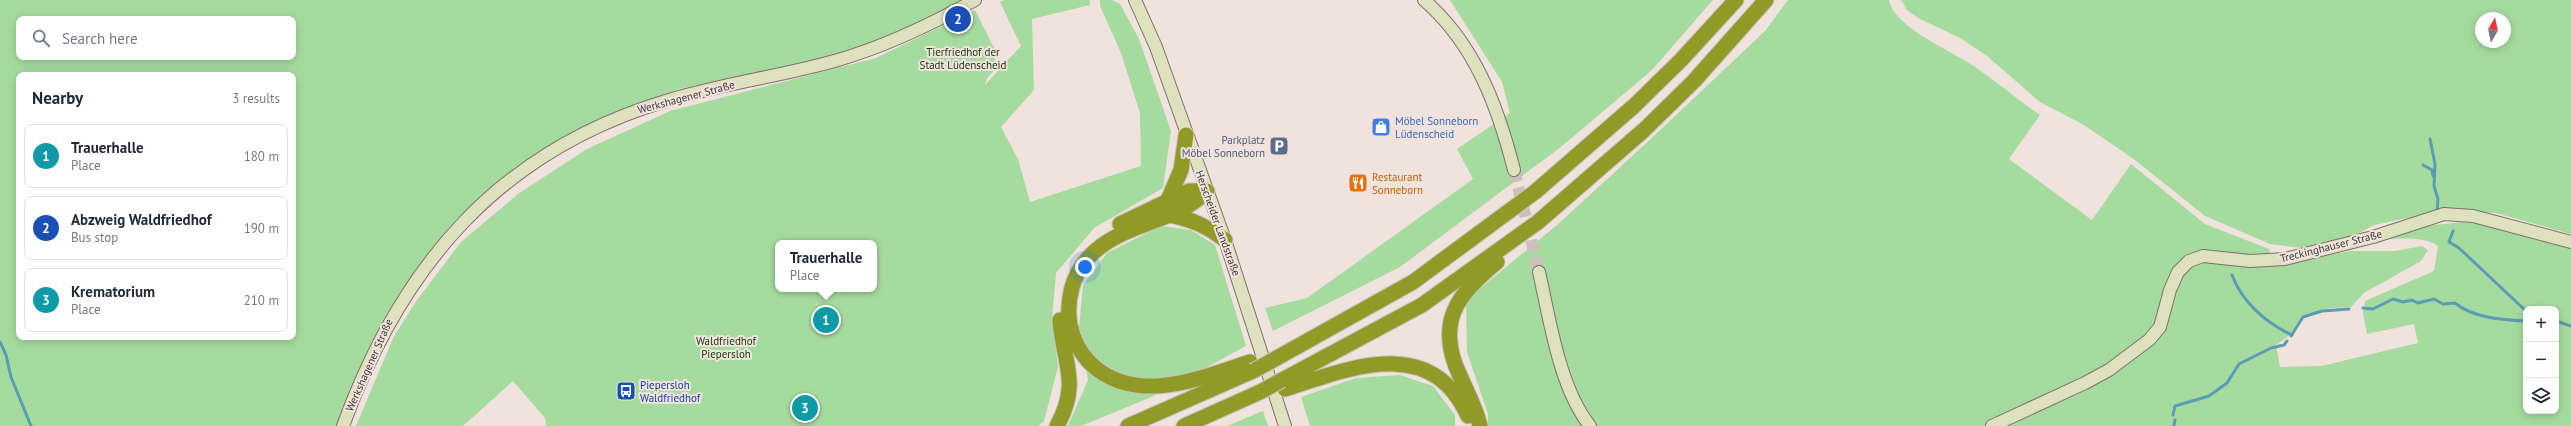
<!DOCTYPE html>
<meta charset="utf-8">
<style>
body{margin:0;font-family:"PT Sans",sans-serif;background:#f2f2f3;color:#1f2937}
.controls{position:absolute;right:12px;bottom:12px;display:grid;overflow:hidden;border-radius:8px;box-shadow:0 2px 10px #0003}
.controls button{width:36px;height:36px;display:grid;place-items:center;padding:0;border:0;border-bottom:1px solid #e0e1e3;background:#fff;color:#1f2937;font:20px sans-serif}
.compass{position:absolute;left:2475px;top:12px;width:36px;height:36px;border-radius:50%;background:#fff;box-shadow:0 2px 10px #0003;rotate:9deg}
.you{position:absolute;left:1085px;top:267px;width:14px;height:14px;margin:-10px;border:3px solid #fff;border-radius:50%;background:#1a73e8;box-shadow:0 0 0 6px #1a73e833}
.badge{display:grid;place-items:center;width:26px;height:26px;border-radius:50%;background:#db2777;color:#fff;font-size:13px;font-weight:700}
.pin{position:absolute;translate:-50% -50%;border:2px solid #fff;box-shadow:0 1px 4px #0006}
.popup{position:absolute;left:775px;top:240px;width:102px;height:52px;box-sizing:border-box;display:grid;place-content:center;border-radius:8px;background:#fff;filter:drop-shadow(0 1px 3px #0005);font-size:13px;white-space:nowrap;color:#747a83}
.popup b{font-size:15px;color:#1f2937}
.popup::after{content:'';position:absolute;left:50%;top:100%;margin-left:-8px;border:8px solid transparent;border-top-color:#fff}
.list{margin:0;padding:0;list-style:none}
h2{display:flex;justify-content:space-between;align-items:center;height:52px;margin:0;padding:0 16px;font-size:17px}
h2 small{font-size:13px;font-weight:400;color:#747a83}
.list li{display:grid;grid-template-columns:26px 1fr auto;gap:12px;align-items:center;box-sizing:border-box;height:64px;margin:0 8px 8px;padding:0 8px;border:1px solid #e0e1e3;border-radius:8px}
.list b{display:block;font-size:15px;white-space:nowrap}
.list p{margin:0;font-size:13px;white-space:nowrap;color:#747a83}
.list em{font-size:13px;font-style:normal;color:#747a83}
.icon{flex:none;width:22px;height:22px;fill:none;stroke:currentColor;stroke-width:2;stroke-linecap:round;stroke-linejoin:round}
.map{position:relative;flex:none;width:2571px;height:426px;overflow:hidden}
.search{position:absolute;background:#fff;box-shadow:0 2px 10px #0003;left:16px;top:16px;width:280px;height:44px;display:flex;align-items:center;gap:10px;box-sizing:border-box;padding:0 14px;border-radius:8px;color:#747a83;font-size:15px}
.panel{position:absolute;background:#fff;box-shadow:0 2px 10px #0003;left:16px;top:72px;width:280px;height:268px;border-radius:8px}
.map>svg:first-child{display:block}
.green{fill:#a6db9f;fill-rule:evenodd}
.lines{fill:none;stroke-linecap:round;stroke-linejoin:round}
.stream{stroke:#599cb4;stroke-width:3}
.secondary-tunnel{stroke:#cdc0bb;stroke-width:12;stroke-dasharray:12 6;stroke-linecap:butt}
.secondary-casing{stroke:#7d716b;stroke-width:14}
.motorway-casing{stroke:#c5c4c3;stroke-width:17}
.secondary{stroke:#dee1be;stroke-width:12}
.motorway{stroke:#929a27;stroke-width:15}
.motorway-bridge-casing{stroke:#c5c4c3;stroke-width:17;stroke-linecap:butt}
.motorway-bridge{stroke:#929a27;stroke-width:15}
.labels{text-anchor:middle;stroke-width:4;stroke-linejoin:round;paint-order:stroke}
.park-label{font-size:11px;fill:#14390f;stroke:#f0e2dc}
.street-label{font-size:11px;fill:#3f3937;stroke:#f0e2dc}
.shop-label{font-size:11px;fill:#366cbe;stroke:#f0e2dc;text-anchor:start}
.service-label{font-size:11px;fill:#4e5e75;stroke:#f0e2dc;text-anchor:end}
.food-label{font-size:11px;fill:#c56008;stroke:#f0e2dc;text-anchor:start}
.transit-label{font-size:11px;fill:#164399;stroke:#f0e2dc;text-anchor:start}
</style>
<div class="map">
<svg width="2571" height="426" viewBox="0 0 2571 426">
<rect width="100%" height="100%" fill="#f0e2dc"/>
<path class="green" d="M0 0H964L915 27 872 44 801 63 679 89 596 121 557 142 488 194 398 307 347 426H0ZM19 19H293V57H19ZM19 75H293V337H19Z
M1004 0H1090V5L1032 19 1034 90 1001 127 1018 159 1030 202 1141 166 1140 113 1121 53 1100 6V0H1112L1120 4 1139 39 1171 131 1163 188 1094 228 1056 273 1052 319 1058 367 1044 421 1038 426H546L545 418 513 381 463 426H356L394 336 417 300 461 242 518 194 587 149 670 111 876 58 975 10 996 52 994 58 998 66 987 78 985 85 1021 46 1000 2ZM778 243H874V289H778Z
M1450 0H1713L1652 70 1561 147 1400 267 1273 331 1265 308 1307 298 1473 179 1457 149 1510 113 1502 82Z
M1788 0H1889C1894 28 1953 51 1975 67 1997 82 2018 100 2040 115L2009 159 2092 220 2131 164 2205 224 2269 249 2273 265 2351 251H2395L2422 246 2428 250 2421 261 2364 293 2351 307 2330 308 2302 316 2290 335 2276 345 2280 367 2321 366 2418 343 2414 324 2367 334 2363 313 2365 301 2434 271 2438 246C2423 236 2403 239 2386 239L2426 226 2471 221 2571 248V426H1488V414L1467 352 1466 300 1557 225 1655 135 1765 31ZM2526 309H2556V411H2526Z
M1901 0H2571V234L2496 213 2446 210 2374 225 2344 241 2310 249 2270 244 2205 216 2135 160 2084 125 2040 102 1987 56 1960 38 1918 18 1907 10ZM2481 18H2505V42H2481Z
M1161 226 1191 230 1215 245 1246 346 1149 398 1081 426H1068L1088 380 1079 328 1083 285 1107 253Z
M1400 375 1433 386 1455 415V426H1310L1301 397 1356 378Z
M1263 411 1268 426H1227Z"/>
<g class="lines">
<path class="stream" d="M2430 139 2435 164 2434 186 2438 199 2437 212
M2423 165 2432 170 2433 176
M2453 231 2449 242 2459 248 2526 311
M2232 275C2242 302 2266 323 2292 335
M2363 308 2373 309 2393 299 2403 302 2412 300 2418 303 2434 299 2443 304 2455 303C2473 318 2503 320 2526 321
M2556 321 2571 326
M2291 336 2303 317 2322 311 2349 309
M0 342 6 355 11 377 31 426
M2173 415 2175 406 2209 396 2227 383 2239 364 2271 348 2284 345 2287 341
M2174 426 2175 420"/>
<path class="secondary-tunnel" d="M1514 170 1539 272"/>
<defs>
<path id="secondary" d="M1135 0 1156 47 1225 240 1285 426
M1424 0C1475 44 1498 107 1514 170
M1539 272C1550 320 1559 387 1590 426
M343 426C402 264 500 150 669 100 725 83 783 76 838 60 886 46 932 24 975 0
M1992 426 2085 383 2109 370 2149 340 2160 327 2170 290 2178 272 2189 261 2203 256 2250 261 2285 259 2373 237 2444 214 2473 216 2571 242"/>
<path id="motorway" d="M1207 191C1175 224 1121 222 1089 257 1072 275 1066 301 1070 325 1073 339 1081 354 1091 364 1136 406 1200 378 1250 362
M1168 200 1181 170 1186 135
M1169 215C1191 219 1207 226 1225 240
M1120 224 1189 191H1207
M1275 359 1413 282 1535 192 1634 106 1681 60 1736 0
M1282 380 1422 305 1538 222 1644 130 1694 81 1766 0
M1285 389C1350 368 1431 334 1468 416
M1057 426C1081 382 1063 364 1060 320
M1128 426 1253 371
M1184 426 1260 392
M1480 426C1475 404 1463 385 1455 364 1438 316 1462 291 1497 262"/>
</defs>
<use href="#secondary" class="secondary-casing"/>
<use href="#motorway" class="motorway-casing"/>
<use href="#secondary" class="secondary"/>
<use href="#motorway" class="motorway"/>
<defs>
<path id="motorway-bridge" d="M1253 371 1275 359
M1260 392 1282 380"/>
</defs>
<use href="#motorway-bridge" class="motorway-bridge-casing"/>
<use href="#motorway-bridge" class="motorway-bridge"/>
</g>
<defs>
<symbol id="shop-square" viewBox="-11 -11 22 22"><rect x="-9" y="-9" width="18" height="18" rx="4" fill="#3f7fe0" stroke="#f0e2dc"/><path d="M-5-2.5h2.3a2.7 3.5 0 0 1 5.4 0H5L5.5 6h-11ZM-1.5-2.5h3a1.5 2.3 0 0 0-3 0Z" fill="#fff"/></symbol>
<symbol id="parking-square" viewBox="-11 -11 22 22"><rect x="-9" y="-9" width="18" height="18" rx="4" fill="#5c6f8a" stroke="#f0e2dc"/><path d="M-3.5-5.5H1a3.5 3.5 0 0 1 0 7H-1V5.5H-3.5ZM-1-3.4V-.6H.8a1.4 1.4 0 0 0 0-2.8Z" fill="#fff"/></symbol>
<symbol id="restaurant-square" viewBox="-11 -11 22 22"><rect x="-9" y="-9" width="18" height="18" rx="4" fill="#e8710a" stroke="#f0e2dc"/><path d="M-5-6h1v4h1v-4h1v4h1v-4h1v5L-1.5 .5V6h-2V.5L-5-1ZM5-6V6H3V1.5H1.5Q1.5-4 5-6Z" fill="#fff"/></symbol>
<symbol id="bus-square" viewBox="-11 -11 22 22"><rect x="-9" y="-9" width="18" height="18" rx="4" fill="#1a4fb4" stroke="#f0e2dc"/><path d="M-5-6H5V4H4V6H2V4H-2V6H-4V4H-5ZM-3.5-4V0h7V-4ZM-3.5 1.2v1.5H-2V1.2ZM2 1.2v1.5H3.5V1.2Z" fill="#fff"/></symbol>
</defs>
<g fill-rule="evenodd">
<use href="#shop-square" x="1370" y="116" width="22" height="22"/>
<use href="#parking-square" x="1268" y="135" width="22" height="22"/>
<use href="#restaurant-square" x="1347" y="172" width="22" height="22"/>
<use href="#bus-square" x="615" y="380" width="22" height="22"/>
</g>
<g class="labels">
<g class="park-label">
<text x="963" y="56">Tierfriedhof der<tspan x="963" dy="13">Stadt Lüdenscheid</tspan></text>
<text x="726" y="345">Waldfriedhof<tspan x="726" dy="13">Piepersloh</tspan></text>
</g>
<g class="street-label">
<text transform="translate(686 97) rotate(-15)" y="4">Werkshagener Straße</text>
<text transform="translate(1218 223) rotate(70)" y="4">Herscheider Landstraße</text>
<text transform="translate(2331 246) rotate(-14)" y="4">Treckinghauser Straße</text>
<text transform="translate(369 365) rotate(-66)" y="4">Werkshagener Straße</text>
</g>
<g class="shop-label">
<text x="1395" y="125">Möbel Sonneborn<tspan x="1395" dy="13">Lüdenscheid</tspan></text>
</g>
<g class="service-label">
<text x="1265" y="144">Parkplatz<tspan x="1265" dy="13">Möbel Sonneborn</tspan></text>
</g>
<g class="food-label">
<text x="1372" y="181">Restaurant<tspan x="1372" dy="13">Sonneborn</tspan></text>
</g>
<g class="transit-label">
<text x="640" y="389">Piepersloh<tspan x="640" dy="13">Waldfriedhof</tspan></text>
</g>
</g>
</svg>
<div class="controls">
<button>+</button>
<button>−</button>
<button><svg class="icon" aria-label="layers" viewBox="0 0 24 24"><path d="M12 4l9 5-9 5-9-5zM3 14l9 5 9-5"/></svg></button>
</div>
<svg class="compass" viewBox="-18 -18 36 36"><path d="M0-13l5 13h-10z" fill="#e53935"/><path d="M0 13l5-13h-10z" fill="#747a83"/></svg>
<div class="you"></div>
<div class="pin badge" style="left:826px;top:320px;background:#0f9aa8">1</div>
<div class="popup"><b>Trauerhalle</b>Place</div>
<div class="pin badge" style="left:958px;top:19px;background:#1a4fb4">2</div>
<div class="pin badge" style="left:805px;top:408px;background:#0f9aa8">3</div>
<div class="search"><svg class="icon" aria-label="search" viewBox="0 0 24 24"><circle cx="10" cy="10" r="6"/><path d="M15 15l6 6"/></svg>Search here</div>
<section class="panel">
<h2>Nearby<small>3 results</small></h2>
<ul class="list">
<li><span class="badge" style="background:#0f9aa8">1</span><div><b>Trauerhalle</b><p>Place</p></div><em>180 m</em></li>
<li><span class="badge" style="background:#1a4fb4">2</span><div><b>Abzweig Waldfriedhof</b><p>Bus stop</p></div><em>190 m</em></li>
<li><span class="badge" style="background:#0f9aa8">3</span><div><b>Krematorium</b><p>Place</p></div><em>210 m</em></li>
</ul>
</section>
</div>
